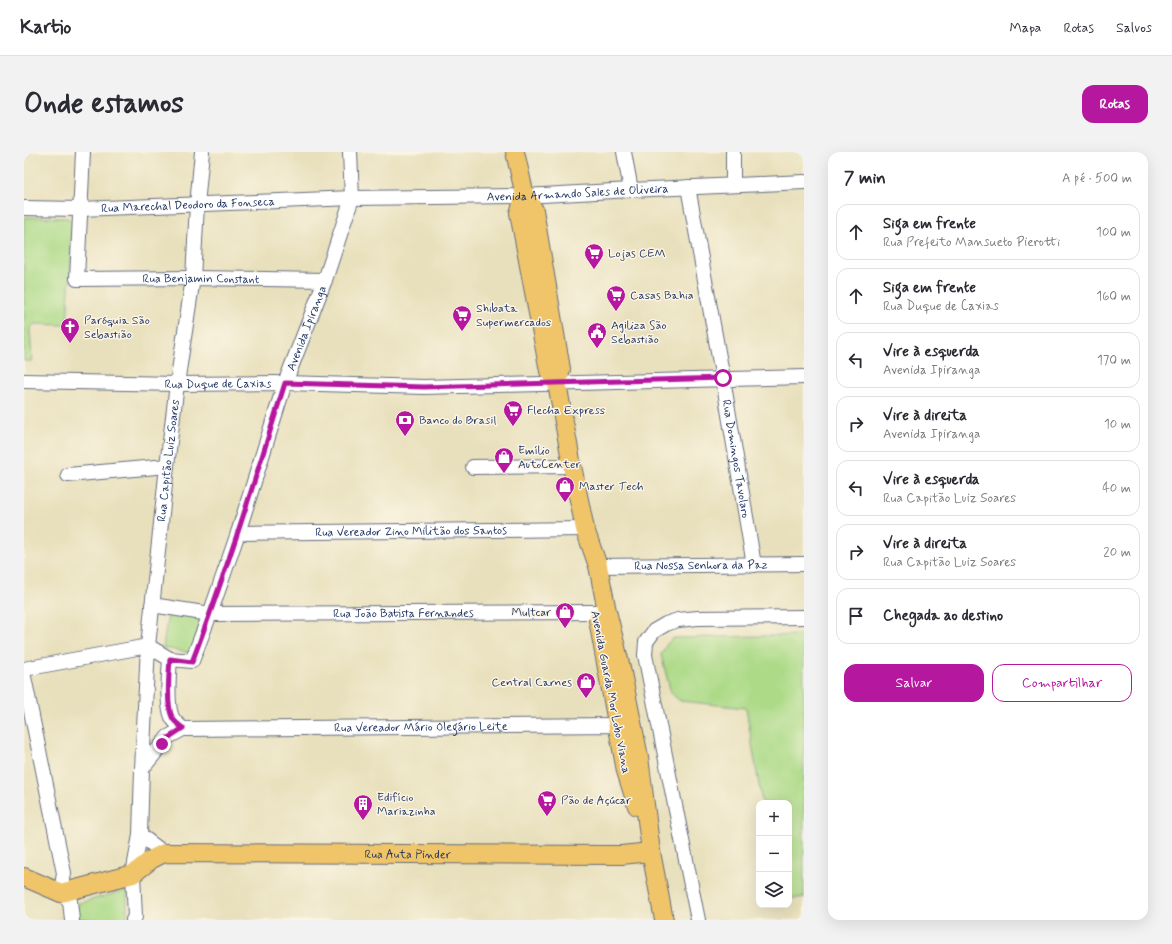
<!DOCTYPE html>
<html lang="pt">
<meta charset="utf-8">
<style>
body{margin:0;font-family:Mynerve,sans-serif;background:#f2f2f3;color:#2b2b33}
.controls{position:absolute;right:12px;bottom:12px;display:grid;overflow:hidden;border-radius:8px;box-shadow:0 4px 16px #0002}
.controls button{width:36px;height:36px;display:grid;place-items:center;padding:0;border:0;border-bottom:1px solid #e1e1e2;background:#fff;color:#2b2b33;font:20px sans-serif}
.stop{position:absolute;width:12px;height:12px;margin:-9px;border:3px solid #b5179e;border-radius:50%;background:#fff}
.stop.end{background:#b5179e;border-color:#fff;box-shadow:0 1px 4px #0008}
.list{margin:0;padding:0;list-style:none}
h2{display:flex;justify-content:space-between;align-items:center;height:52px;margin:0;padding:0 16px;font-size:17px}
h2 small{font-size:13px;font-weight:400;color:#7c7c81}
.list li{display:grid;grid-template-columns:26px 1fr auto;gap:12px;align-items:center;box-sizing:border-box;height:56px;margin:0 8px 8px;padding:0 8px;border:1px solid #e1e1e2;border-radius:12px}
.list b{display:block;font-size:15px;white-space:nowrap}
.list p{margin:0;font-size:13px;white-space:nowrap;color:#7c7c81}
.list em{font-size:13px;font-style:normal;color:#7c7c81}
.actions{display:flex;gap:8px;padding:12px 16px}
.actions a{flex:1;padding:9px 0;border:1px solid #b5179e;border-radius:12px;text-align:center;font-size:14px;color:#b5179e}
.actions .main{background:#b5179e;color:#fff}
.icon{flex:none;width:22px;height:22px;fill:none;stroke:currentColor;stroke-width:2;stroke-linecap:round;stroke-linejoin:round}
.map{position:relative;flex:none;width:780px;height:768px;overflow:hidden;border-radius:12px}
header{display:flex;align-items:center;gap:24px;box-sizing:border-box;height:56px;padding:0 20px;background:#fff;border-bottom:1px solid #e1e1e2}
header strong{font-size:19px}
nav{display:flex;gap:22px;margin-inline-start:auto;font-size:14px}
.intro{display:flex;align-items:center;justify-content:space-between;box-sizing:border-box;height:96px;padding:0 24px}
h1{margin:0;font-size:28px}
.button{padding:10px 18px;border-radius:12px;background:#b5179e;color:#fff;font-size:14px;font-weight:700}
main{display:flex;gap:24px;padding:0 24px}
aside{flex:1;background:#fff;border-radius:12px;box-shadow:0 4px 16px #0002}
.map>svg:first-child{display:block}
.green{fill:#acda87;stroke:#648472}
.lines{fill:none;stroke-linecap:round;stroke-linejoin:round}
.minor-casing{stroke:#636d7f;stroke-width:16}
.major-casing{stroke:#636d7f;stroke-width:20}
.minor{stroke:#fff;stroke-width:14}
.major{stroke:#f0c469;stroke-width:18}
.route{stroke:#b5179e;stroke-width:5}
.labels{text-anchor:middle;stroke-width:3;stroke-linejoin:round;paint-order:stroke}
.street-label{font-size:12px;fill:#1b2f5e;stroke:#fcf5e5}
.poi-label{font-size:12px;fill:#1b2f5e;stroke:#fcf5e5;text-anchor:start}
</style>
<header>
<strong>Kartio</strong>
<nav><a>Mapa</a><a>Rotas</a><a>Salvos</a></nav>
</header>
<div class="intro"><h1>Onde estamos</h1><a class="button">Rotas</a></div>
<main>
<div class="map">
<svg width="780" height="768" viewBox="0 0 780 768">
<rect width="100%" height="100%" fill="#fcf5e5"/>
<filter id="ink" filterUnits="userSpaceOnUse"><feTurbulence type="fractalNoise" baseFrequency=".025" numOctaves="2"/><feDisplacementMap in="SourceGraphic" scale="8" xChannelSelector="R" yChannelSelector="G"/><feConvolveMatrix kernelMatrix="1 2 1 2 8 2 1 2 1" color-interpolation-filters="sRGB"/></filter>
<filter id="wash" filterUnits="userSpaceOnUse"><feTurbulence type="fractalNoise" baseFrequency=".012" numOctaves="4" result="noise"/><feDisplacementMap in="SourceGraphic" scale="16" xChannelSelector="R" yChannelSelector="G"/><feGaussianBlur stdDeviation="0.9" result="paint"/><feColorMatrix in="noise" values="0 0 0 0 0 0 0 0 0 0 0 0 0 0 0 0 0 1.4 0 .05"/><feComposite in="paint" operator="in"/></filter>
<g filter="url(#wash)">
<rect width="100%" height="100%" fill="#e8e0bc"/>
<path class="green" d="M0 65 44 66 49 72 43 173 10 172 6 177 8 209H0Z
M180 458 168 501 139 496 144 462Z
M780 483V746H765V651H738L722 556 656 549 647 541 637 503 643 492 649 486Z
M103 738V768H69L54 766 52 752Z"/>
</g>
<g filter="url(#ink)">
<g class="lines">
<defs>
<g id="minor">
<path id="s1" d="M59 0 53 127 169 126 301 128"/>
<path d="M600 0 607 38"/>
<path d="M709 0V33"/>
<path id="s2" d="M664 35 699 227 730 413"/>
<path id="s3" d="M0 56 56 57 328 46 501 44 607 38 780 30"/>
<path id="s4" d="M0 229 153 232 261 231 400 235 780 225"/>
<path d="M449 315 548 314"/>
<path d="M44 323 143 314"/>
<path id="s5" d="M214 381 561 377"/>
<path id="s6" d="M574 414 780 412"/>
<path id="s7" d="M128 453 186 462 572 460"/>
<path d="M146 507C145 522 142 552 148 565 150 570 155 573 159 577"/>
<path id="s8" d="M0 517 124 494 146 507 168 509 186 462 214 381 261 231 301 128 328 46 326 0"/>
<path d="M0 525 40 721 37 741 46 749 48 768"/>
<path id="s9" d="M118 617 144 585 159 577 593 573 602 578"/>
<path d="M116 683 140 701"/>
<path id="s10" d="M109 768 111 765 109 722 116 683 118 617 124 494 143 314 153 232 169 126 173 53 178 0"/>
<path d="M674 768 621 503 622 490 630 479 642 472 654 468 674 466 780 465"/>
</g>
<g id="major">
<path d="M491 0 501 44 510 58 537 217 533 231"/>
<path d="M501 44 495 61 525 219 533 231 548 314 561 377 574 414 583 459 597 516 615 605 627 700 640 768"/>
<path d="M574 468 602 619 613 654"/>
<path id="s11" d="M0 725 37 741 109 722 128 707 140 701 597 703 627 700"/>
</g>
</defs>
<use href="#minor" class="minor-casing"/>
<use href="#major" class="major-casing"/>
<use href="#minor" class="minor"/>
<use href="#major" class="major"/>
</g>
</g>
<g class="lines" filter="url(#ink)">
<path class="route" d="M138 592 144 586 159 576C155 573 150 570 148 565 142 552 145 522 146 507L168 510C203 418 232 325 261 231L400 235 699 226"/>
</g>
<defs>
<symbol id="supermarket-pin" viewBox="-11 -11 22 30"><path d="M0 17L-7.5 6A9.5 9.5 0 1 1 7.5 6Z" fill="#b5179e" stroke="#fcf5e5"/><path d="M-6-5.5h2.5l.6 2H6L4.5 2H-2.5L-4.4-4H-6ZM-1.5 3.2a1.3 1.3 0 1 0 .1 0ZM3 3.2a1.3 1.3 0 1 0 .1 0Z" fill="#fff"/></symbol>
<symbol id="church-pin" viewBox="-11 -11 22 30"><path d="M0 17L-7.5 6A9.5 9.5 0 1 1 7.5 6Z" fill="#b5179e" stroke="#fcf5e5"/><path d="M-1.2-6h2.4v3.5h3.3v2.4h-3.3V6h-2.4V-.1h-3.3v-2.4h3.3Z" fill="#fff"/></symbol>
<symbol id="civic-pin" viewBox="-11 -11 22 30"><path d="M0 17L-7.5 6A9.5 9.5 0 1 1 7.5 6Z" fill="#b5179e" stroke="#fcf5e5"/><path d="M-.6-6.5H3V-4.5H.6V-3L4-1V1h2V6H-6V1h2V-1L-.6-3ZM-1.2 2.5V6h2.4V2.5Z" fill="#fff"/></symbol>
<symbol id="bank-pin" viewBox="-11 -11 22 30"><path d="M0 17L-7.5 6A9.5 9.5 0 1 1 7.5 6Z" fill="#b5179e" stroke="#fcf5e5"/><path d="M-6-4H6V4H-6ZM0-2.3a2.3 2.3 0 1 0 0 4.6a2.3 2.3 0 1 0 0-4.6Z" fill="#fff"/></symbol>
<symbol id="shop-pin" viewBox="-11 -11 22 30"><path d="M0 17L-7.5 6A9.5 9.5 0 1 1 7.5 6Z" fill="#b5179e" stroke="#fcf5e5"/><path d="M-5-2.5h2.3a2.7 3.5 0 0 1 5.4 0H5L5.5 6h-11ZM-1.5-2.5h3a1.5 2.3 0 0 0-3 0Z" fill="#fff"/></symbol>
<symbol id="building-pin" viewBox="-11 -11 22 30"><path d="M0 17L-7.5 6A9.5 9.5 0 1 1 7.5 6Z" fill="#b5179e" stroke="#fcf5e5"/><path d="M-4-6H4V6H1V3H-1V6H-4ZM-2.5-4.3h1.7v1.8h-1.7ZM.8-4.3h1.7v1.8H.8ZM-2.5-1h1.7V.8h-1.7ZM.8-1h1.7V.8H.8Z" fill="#fff"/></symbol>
</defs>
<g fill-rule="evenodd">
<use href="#supermarket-pin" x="559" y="90" width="22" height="30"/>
<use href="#supermarket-pin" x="581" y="132" width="22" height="30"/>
<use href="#supermarket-pin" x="427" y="152" width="22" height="30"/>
<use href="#church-pin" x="35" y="164" width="22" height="30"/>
<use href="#civic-pin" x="562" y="169" width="22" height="30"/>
<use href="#supermarket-pin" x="478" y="247" width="22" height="30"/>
<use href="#bank-pin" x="370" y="257" width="22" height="30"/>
<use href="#shop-pin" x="469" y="294" width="22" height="30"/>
<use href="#shop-pin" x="530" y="323" width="22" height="30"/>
<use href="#shop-pin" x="530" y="449" width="22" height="30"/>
<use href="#shop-pin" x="551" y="519" width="22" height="30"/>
<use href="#supermarket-pin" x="512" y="637" width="22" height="30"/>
<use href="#building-pin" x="328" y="641" width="22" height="30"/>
</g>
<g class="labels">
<g class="street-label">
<text dy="4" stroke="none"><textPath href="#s3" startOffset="554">Avenida Armando Sales de Oliveira</textPath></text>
<text dy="4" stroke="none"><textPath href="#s3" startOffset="164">Rua Marechal Deodoro da Fonseca</textPath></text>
<text dy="4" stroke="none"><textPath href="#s1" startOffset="251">Rua Benjamin Constant</textPath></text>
<text dy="4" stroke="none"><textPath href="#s8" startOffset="526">Avenida Ipiranga</textPath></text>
<text dy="4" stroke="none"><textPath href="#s4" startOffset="194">Rua Duque de Caxias</textPath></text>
<text dy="4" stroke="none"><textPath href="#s2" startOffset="276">Rua Domingos Tavolaro</textPath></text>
<text dy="4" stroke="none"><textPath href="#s10" startOffset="462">Rua Capitão Luiz Soares</textPath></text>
<text dy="4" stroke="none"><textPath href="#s5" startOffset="173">Rua Vereador Zino Militão dos Santos</textPath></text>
<text dy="4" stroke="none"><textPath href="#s6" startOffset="103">Rua Nossa Senhora da Paz</textPath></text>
<text dy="4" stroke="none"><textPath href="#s7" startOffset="252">Rua João Batista Fernandes</textPath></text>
<text transform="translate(587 540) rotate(79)" y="4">Avenida Guarda Mor Lobo Viana</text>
<text dy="4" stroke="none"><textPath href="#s9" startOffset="296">Rua Vereador Mário Olegário Leite</textPath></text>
<text dy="4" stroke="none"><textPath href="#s11" startOffset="396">Rua Auta Pinder</textPath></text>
</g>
<g class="poi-label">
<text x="584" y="105">Lojas CEM</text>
<text x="606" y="147">Casas Bahia</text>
<text x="452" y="160">Shibata<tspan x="452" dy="14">Supermercados</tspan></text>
<text x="60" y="172">Paróquia São<tspan x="60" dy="14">Sebastião</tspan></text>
<text x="587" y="177">Agiliza São<tspan x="587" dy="14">Sebastião</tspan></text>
<text x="503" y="262">Flecha Express</text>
<text x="395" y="272">Banco do Brasil</text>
<text x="494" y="302">Emílio<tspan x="494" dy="14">AutoCenter</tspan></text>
<text x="555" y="338">Master Tech</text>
<text x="527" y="464" text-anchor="end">Multcar</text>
<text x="548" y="534" text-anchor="end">Central Carnes</text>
<text x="353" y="649">Edifício<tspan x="353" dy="14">Mariazinha</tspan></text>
<text x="537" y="652">Pão de Açúcar</text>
</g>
</g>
</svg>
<div class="controls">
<button>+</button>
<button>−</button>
<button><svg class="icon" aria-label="layers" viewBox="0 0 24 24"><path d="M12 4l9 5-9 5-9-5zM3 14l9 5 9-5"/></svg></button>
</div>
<div class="stop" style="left:699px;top:226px"></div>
<div class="stop end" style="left:138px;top:592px"></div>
</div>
<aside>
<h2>7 min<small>A pé · 500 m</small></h2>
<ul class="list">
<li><svg class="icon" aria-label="ahead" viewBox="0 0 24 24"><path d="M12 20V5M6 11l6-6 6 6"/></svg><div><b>Siga em frente</b><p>Rua Prefeito Mansueto Pierotti</p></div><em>100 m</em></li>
<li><svg class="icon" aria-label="ahead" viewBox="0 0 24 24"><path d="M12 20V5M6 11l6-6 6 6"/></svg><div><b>Siga em frente</b><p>Rua Duque de Caxias</p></div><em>160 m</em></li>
<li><svg class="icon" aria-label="left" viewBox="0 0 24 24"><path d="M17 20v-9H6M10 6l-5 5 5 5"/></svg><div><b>Vire à esquerda</b><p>Avenida Ipiranga</p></div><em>170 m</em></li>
<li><svg class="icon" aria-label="right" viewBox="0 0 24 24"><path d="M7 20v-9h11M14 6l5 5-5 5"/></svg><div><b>Vire à direita</b><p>Avenida Ipiranga</p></div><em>10 m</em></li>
<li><svg class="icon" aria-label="left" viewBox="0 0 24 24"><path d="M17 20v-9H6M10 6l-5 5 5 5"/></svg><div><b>Vire à esquerda</b><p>Rua Capitão Luiz Soares</p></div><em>40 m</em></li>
<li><svg class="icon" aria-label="right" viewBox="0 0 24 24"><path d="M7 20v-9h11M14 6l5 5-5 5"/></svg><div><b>Vire à direita</b><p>Rua Capitão Luiz Soares</p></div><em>20 m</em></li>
<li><svg class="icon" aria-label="arrive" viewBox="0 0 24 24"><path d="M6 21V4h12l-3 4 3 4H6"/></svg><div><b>Chegada ao destino</b></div></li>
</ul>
<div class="actions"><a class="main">Salvar</a><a>Compartilhar</a></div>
</aside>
</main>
